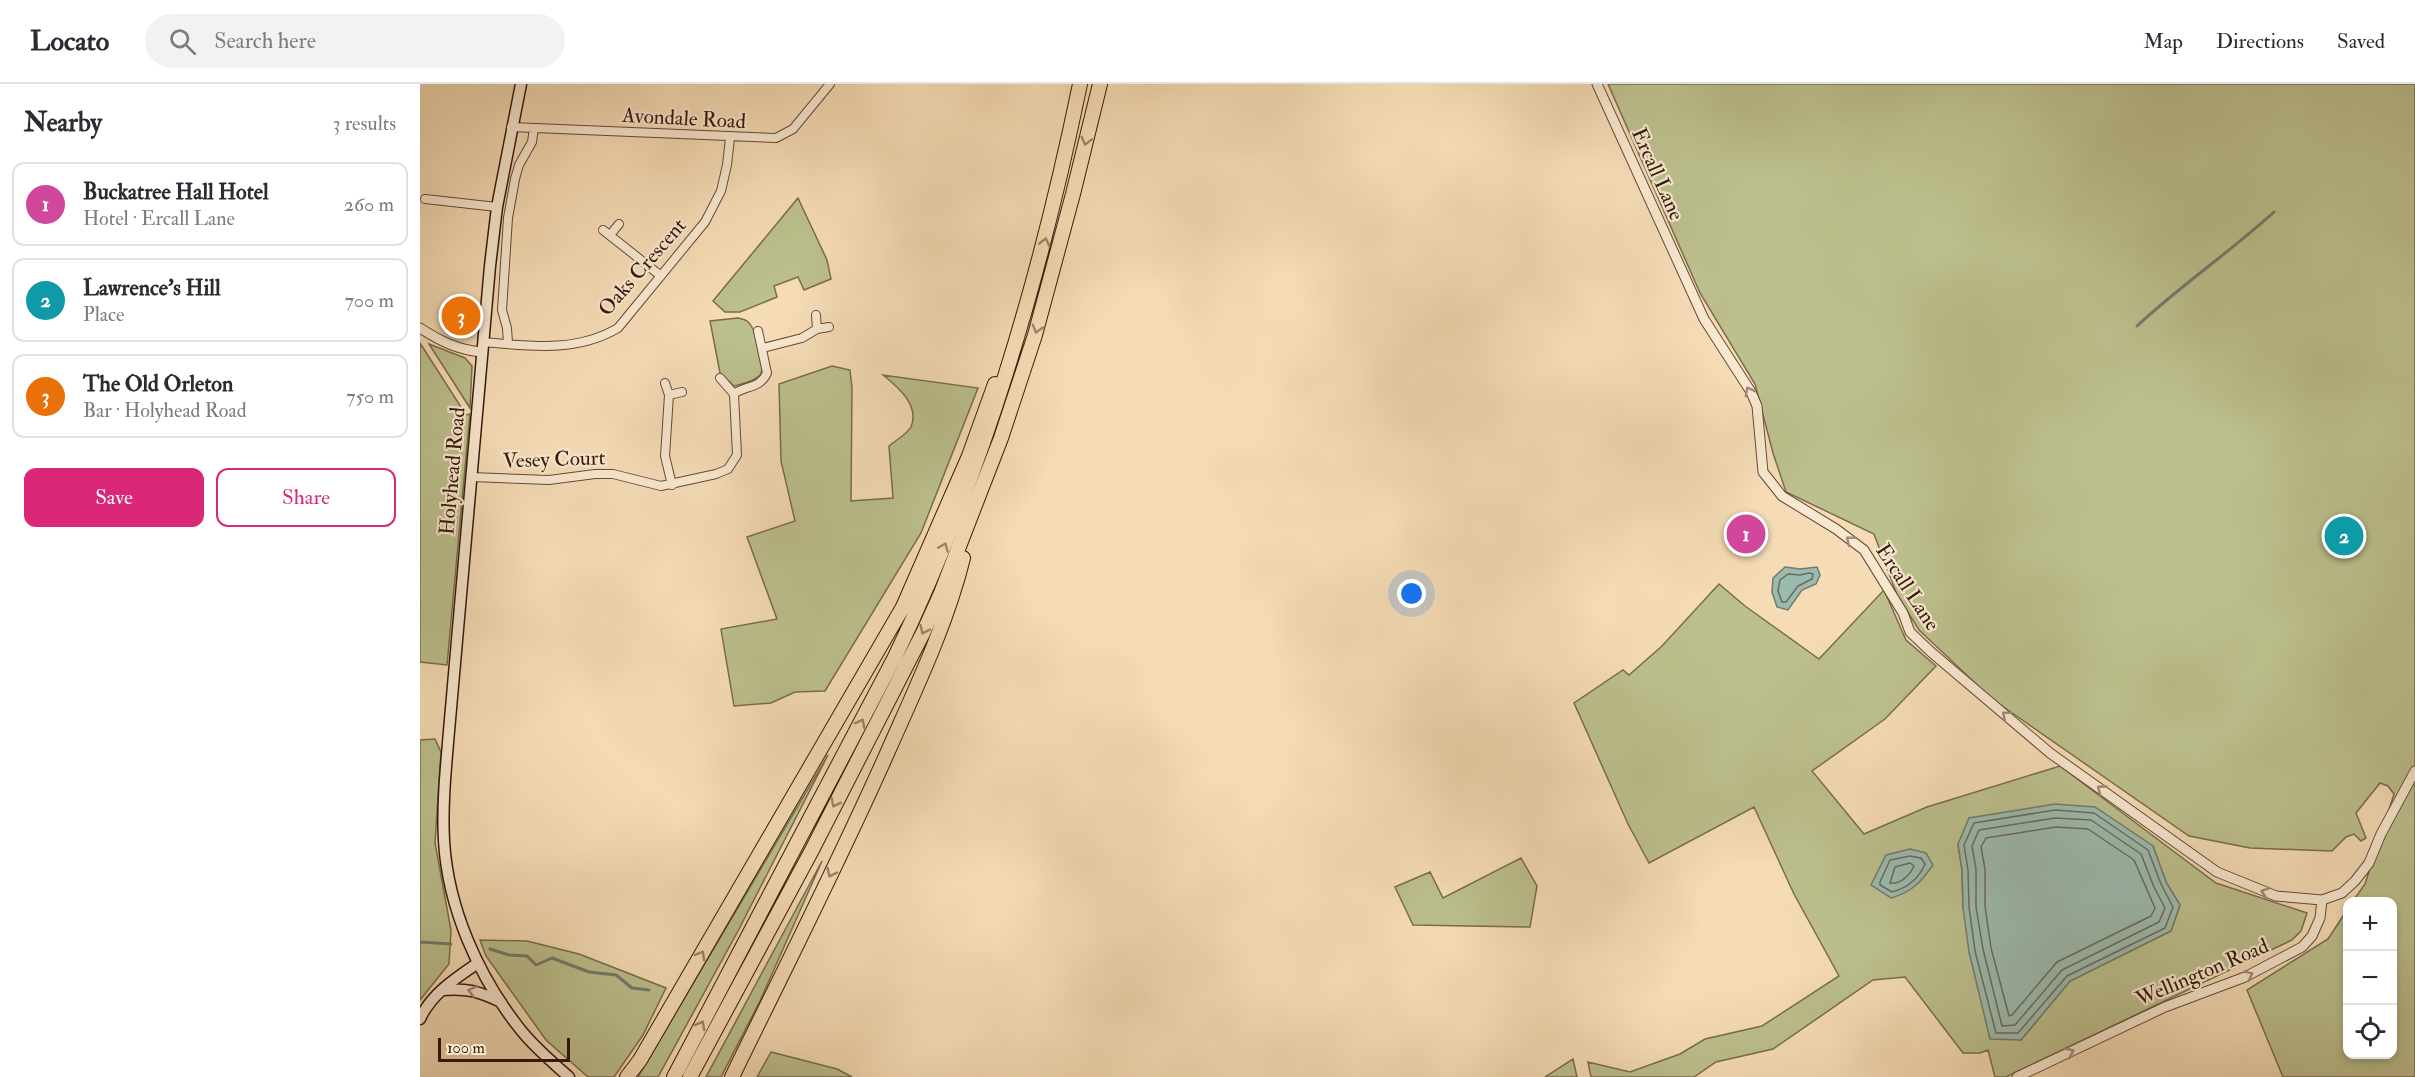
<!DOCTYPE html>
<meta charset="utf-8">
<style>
body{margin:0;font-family:"IM FELL Double Pica",serif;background:#f2f2f3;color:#2b2b33}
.controls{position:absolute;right:18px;bottom:18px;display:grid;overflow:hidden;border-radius:12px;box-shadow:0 3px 9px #0003}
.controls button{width:54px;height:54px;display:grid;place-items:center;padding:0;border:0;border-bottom:2px solid #e1e1e2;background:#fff;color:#2b2b33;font:30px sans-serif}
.scale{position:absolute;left:18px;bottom:15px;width:132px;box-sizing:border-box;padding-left:6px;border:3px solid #37180b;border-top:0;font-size:16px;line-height:21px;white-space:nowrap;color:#37180b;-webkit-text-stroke:4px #f8e8d0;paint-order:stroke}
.you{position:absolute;left:992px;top:510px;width:21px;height:21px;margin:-15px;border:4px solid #fff;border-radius:50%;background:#1a73e8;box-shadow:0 0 0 9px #1a73e833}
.badge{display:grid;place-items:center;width:39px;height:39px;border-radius:50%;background:#db2777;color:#fff;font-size:20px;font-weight:700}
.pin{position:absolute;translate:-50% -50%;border:3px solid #fff;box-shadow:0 2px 6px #0006}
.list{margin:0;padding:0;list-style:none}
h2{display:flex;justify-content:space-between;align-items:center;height:78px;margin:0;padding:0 24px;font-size:26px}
h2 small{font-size:20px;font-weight:400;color:#7c7c81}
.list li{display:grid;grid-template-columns:39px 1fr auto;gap:18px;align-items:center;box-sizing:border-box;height:84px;margin:0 12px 12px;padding:0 12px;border:2px solid #e1e1e2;border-radius:12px}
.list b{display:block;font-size:22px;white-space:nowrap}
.list p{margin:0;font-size:20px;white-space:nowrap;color:#7c7c81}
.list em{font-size:20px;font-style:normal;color:#7c7c81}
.actions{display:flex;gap:12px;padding:18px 24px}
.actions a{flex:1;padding:14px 0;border:2px solid #db2777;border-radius:12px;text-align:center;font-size:21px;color:#db2777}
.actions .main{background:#db2777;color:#fff}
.icon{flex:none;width:33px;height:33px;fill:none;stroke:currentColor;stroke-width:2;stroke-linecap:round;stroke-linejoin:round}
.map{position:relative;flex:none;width:1995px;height:993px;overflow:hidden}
header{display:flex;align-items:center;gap:36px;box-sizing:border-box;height:84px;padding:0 30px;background:#fff;border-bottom:2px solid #e1e1e2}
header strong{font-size:28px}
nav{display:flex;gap:33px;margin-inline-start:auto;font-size:21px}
.search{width:420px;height:54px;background:#f2f2f3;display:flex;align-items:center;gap:15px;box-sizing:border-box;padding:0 21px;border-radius:33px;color:#7c7c81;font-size:22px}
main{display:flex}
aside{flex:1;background:#fff}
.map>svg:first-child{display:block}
.green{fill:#bcc08e;stroke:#7a6c4c;stroke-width:1.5;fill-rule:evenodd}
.water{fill:#9cbbaf;stroke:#747a6d;stroke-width:1.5}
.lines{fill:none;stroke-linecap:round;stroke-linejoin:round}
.shore{stroke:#6a6a5d;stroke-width:1.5}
.stream{stroke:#747a6d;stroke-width:3}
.minor-casing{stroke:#664936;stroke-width:10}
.tertiary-casing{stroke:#664936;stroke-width:11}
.secondary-casing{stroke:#37180b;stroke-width:13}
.motorway-casing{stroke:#37180b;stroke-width:16}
.minor{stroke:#f8e8d0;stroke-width:8}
.tertiary{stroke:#f8e8d0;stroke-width:9}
.secondary{stroke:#f8e8d0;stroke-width:10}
.motorway{stroke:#f5dcb6;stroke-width:14}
.oneway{stroke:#a08469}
.oneway2{stroke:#a18a77}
.labels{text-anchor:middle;stroke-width:4.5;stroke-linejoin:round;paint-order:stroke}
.street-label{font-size:21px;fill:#37180b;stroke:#f8e8d0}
</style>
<header>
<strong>Locato</strong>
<div class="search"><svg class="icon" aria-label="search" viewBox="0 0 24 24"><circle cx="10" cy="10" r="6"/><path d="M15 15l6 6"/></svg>Search here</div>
<nav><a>Map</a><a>Directions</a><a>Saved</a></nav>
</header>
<main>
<aside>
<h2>Nearby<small>3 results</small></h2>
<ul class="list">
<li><span class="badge" style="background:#d1479c">1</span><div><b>Buckatree Hall Hotel</b><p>Hotel · Ercall Lane</p></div><em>260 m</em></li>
<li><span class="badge" style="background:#0f9aa8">2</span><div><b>Lawrence's Hill</b><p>Place</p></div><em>700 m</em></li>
<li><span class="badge" style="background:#e8710a">3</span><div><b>The Old Orleton</b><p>Bar · Holyhead Road</p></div><em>750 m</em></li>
</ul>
<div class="actions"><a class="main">Save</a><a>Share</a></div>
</aside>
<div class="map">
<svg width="1995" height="993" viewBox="0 0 1995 993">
<rect width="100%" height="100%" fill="#f5dcb6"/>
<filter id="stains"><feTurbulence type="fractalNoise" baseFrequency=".00333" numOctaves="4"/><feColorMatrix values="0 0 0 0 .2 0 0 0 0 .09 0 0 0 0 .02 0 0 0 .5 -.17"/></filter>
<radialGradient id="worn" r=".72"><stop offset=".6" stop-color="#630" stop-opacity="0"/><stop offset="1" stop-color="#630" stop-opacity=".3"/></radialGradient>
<path class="green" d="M1188 0H1995V993H1863L1827 906 1908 855 1927 826 1928 970H1972V818L1933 817 1945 800 1974 710 1968 702 1960 699 1936 729 1946 754 1941 757 1934 750 1926 753 1912 767 1830 764 1769 752 1572 615 1499 546 1477 511 1454 450 1366 408 1353 369 1335 300 1280 209Z
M378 114 407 176 411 195 384 206 378 193 354 202 357 213 320 228H305L293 217Z
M318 234C321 235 324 235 327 237 335 243 347 282 340 291 334 298 322 300 314 302L300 289 290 237Z
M0 259 46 331 50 330 27 581 0 578Z
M9 260 45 274 52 282 50 324Z
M412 282 430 286 432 304 431 417 473 414 469 362C475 357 487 350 491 343 500 321 478 303 463 291L558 304 501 449 405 607 375 608 351 619 314 622 301 545 357 535 327 453 375 437 361 377 359 300Z
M1299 500 1325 522 1399 575 1464 506 1486 556 1516 582 1465 635 1392 687 1444 750 1507 723 1640 682 1796 799 1887 829 1881 847 1872 856 1586 993H1575L1568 966 1560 969H1543L1485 893 1453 896 1353 965 1296 978 1274 993H1171L1168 978 1210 988 1260 970 1285 955 1342 942 1419 892 1374 810 1334 723 1229 779 1208 740 1154 619 1203 586 1209 591 1242 562ZM1538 760 1733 762 1746 798 1760 821 1751 847 1650 897 1601 956 1543 824 1542 786Z
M15 655 21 668 15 759 31 846 29 880 0 916V656Z
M408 671 318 847 238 993H218Z
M1101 774 1117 802 1110 843 993 841 975 803 1010 788 1023 814Z
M402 777 340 917 301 993H286Z
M60 856 107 857 159 870 246 904 223 951 194 993H168L126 956 66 872Z
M351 968 417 985 432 993H337Z
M1153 975 1157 993H1125Z"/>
<path class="water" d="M1365 483 1380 485 1397 483 1400 491 1396 500 1382 506 1368 526 1357 523 1352 508 1353 494Z
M1635 720 1675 723 1733 762 1746 798 1760 821 1751 847 1650 897 1601 956 1570 955 1549 868 1543 823 1542 786 1538 760 1549 734Z
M1490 765 1506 769 1513 781C1500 799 1492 808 1471 814L1451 801 1466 771Z"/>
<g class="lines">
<path class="shore" d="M1389 489 1393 490 1392 495 1378 502 1366 518H1362L1358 507 1360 496 1368 490 1380 491Z
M1635 726 1674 729 1728 766 1741 800 1753 823 1745 844 1647 892 1598 949H1576L1555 867 1549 823 1548 786 1544 761 1554 739Z
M1635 734 1671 736 1721 770 1734 803 1745 824 1739 838 1642 886 1595 941 1582 942 1563 865 1556 823V785L1552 762 1559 746Z
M1636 743 1668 745 1714 776 1735 824 1731 832 1637 878 1592 931 1589 932 1571 864 1565 822V785L1561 763 1566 754Z
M1490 772 1501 774 1505 780C1499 794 1487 804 1472 808L1460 801V798L1470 776Z
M1490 779 1494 782C1490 791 1480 801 1470 799L1475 783Z"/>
<path class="stream" d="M1717 242C1761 201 1810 168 1854 128
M0 858 31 860
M70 865 89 871 107 872 116 881 132 874 169 888 196 891 212 904 229 906"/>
<defs>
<path id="minor" d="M91 43 356 54 373 45 410 0
M5 115 77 123
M183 146 241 192
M190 151 199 140
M396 231 397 245
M63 258C109 262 156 269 198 244L285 138 301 107 307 81 310 54
M88 259 87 244 82 226 88 134 95 95 99 81 112 58 114 44
M343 264 382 254 397 245 409 243
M300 294 314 310
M245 299 249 311 245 372 252 401
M249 311 262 308
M51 393 129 396 175 390H193L241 402 296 390 308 385 317 371 314 310C325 301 340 305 347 289L338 247"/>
<path id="tertiary" d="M1177 0 1284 235 1331 308 1337 322 1343 388 1362 412 1416 445 1444 466 1483 529 1490 548 1511 568 1630 669 1797 788 1856 812 1902 816 1922 809 1935 797 1949 779 1961 750 1995 687
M0 244C20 257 38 266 62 268
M1597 993 1745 923 1825 893 1882 863 1892 852 1900 834 1902 816"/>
<path id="secondary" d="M101 0 77 123 70 182 29 647C26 683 22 720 24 757 28 824 58 892 100 945 114 963 132 978 149 993
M22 906C47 904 58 907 81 918
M0 935C11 910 36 894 58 879"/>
<path id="motorway" d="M207 993 220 976 483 523 549 372 575 300
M254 993 475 573C563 389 619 199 660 0
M270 993 392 766 503 549 521 509 581 354 615 251 653 110 680 0
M312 993C365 884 420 776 469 665 496 604 527 539 543 474"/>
</defs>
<use href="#minor" class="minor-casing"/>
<use href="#tertiary" class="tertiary-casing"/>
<use href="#secondary" class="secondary-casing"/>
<use href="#motorway" class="motorway-casing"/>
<use href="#minor" class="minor"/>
<use href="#tertiary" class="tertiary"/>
<use href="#secondary" class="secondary"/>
<use href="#motorway" class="motorway"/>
</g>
<defs><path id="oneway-chevron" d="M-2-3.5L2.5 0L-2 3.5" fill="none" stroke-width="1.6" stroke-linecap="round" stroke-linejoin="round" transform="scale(1.5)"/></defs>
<g class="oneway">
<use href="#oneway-chevron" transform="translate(666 57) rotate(104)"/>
<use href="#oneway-chevron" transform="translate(625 158) rotate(-76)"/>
<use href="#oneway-chevron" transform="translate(617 245) rotate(106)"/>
<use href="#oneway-chevron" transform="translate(524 463) rotate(-67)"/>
<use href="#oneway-chevron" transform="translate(504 546) rotate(115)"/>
<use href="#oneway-chevron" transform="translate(441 639) rotate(-63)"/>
<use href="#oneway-chevron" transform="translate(415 719) rotate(117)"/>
<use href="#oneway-chevron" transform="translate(411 789) rotate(116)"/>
<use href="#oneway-chevron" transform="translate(281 871) rotate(-60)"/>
<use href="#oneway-chevron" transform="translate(281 941) rotate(-62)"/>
</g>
<g class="oneway2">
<use href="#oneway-chevron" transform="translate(1329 307) rotate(-118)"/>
<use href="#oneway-chevron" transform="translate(1430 456) rotate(-142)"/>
<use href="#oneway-chevron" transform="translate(1586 631) rotate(-140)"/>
<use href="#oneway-chevron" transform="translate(1681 705) rotate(-144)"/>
<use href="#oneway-chevron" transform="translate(1845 808) rotate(-161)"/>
<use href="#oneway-chevron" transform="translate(1829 891) rotate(-26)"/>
<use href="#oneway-chevron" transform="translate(52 907) rotate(-165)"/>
<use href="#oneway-chevron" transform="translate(1650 968) rotate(-25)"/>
</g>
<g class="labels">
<g class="street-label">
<text transform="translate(264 34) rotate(3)" y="7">Avondale Road</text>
<text transform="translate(1238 90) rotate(66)" y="7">Ercall Lane</text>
<text transform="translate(222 183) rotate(-49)" y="7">Oaks Crescent</text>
<text transform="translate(134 375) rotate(-2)" y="7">Vesey Court</text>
<text transform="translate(32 387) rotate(-85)" y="7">Holyhead Road</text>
<text transform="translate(1488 503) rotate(57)" y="7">Ercall Lane</text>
<text transform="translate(1782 888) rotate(-23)" y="7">Wellington Road</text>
</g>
</g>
<rect width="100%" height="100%" filter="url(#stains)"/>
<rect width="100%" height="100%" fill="url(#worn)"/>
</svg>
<div class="controls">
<button>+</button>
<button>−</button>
<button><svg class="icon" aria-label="locate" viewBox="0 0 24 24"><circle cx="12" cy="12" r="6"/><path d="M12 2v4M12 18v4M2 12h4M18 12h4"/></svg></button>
</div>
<div class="scale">100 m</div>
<div class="you"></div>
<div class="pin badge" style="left:1326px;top:450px;background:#d1479c">1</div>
<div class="pin badge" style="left:1924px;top:452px;background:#0f9aa8">2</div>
<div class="pin badge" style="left:41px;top:232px;background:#e8710a">3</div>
</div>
</main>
